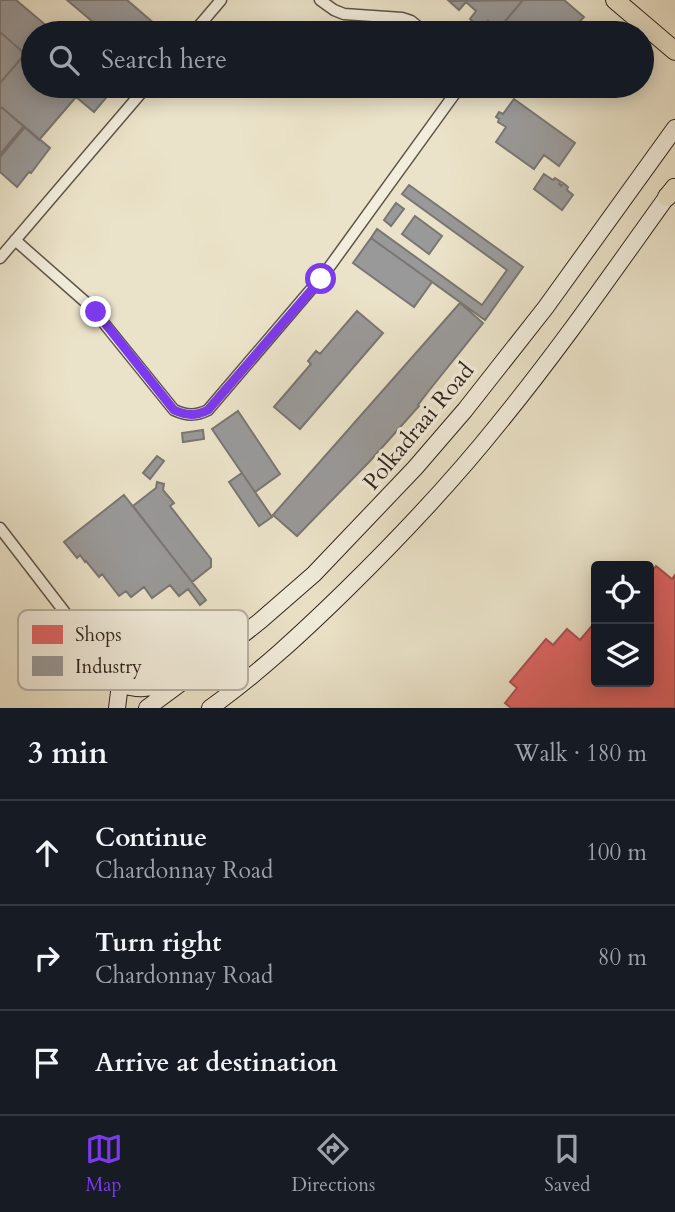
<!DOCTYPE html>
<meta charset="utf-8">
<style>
body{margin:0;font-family:Cardo,serif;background:#242831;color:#f1f3f6}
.controls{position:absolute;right:21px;bottom:21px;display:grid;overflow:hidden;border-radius:7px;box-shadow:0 4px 18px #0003}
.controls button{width:63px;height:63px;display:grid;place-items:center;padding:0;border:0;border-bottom:2px solid #363941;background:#171b24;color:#f1f3f6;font:35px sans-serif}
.stop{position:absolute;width:21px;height:21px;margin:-16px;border:5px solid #7c3aed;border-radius:50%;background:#fff}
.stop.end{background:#7c3aed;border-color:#fff;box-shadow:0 2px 7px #0008}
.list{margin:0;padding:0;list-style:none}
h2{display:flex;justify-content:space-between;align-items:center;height:91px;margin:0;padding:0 28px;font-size:30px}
h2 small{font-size:23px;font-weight:400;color:#9ea1a6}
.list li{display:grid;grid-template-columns:46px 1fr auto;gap:21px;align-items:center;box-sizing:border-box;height:105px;padding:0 28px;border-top:2px solid #363941}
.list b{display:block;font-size:26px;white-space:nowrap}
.list p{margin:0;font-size:23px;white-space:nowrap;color:#9ea1a6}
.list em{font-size:23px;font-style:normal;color:#9ea1a6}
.icon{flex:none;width:38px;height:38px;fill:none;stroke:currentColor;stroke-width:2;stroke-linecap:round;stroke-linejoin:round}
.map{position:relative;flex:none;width:675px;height:708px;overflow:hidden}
.search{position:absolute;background:#171b24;box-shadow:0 4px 18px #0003;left:21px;right:21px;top:21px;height:77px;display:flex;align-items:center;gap:18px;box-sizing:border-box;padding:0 24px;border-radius:38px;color:#9ea1a6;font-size:26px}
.sheet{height:406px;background:#171b24}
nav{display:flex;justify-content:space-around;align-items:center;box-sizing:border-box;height:98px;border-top:2px solid #363941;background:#171b24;font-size:19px;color:#9ea1a6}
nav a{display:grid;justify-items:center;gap:4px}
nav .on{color:#7c3aed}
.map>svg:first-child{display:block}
.shops{fill:#e06666;stroke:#ab5250;stroke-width:2}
.industry{fill:#999;stroke:#7a7674;stroke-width:2}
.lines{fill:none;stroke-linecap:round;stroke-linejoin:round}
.street-casing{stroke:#5f5448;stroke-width:13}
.secondary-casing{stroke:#30241d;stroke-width:18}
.primary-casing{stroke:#30241d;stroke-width:20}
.street{stroke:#f2eddc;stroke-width:10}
.secondary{stroke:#f2eddc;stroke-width:16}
.primary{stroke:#ebe3c9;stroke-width:18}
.route{stroke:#7c3aed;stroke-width:9}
.labels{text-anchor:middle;stroke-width:7;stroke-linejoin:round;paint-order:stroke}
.street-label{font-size:23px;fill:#30241d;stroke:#f2eddc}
.key{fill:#f2eddc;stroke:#b8b1a3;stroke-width:2}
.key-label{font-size:19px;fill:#30241d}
</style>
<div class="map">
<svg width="675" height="708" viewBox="0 0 675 708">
<rect width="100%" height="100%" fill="#ebe3c9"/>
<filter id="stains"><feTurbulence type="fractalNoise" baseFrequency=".00286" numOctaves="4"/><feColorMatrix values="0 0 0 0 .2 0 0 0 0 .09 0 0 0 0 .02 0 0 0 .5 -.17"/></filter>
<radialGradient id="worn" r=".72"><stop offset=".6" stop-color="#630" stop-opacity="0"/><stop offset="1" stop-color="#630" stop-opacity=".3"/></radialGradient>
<path class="shops" d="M656 566 672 579 675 575V708H511L505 703 517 688 510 682 546 639 553 645 567 629 580 640 596 621V682H649V575Z"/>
<path class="industry" d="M0 0H16L55 33H33V61L0 32Z
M67 0H127L163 31 161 33H106Z
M523 0H564L584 17 569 33H495Z
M523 0 498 30 488 21 481 28 470 19 476 11 466 2 459 10 449 1Z
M0 32 25 54 0 83Z
M25 54 33 61V86H63L76 97 39 140 0 106V83Z
M63 86H116L94 112Z
M514 99 575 143 559 166 544 155 534 169 496 142 506 127 498 122 499 119 496 117 499 112 503 114Z
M0 106 24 126 0 154Z
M25 127 50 148 31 173 29 172 17 187 0 172V157Z
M544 174 553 180 555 178 561 182 559 184 561 186 563 183 568 187 567 190 573 195 562 210 534 189Z
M409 185 523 267 485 320 371 238 377 229 482 305 507 270 402 194Z
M396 203 404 209 391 226 384 220Z
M415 216 442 236 429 254 402 234Z
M371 238 432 282 414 307 353 263Z
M460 303 483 323 427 393 418 405 419 406 370 461 297 536 273 515Z
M357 311 383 333 300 429 274 407 311 364 308 361 316 351 320 354Z
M238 411 280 474 255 492 212 429Z
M203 430 204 439 183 442 182 433Z
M157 456 164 461 150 479 143 473Z
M242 473 272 517 259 526 229 482Z
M157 482 164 484 163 490 174 503 170 506 211 559V567L192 582 133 506 156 488Z
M124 495 206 600 200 605 188 589 179 596 170 585 152 598 144 587 131 597 126 591 119 596 102 574 99 577 86 561 85 562 80 555 77 558 64 542Z"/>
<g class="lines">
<defs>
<path id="street" d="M320 0 334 10 344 14 402 18 411 21 426 33
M193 33 221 0
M15 240 90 306 174 410C187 416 196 416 208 410L325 273 456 92 459 86
M0 258 147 86
M0 528 120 684"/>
<path id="secondary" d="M117 708 120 684C141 692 161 688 179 675
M147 708 193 674 260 621 314 574 415 468 465 410 546 307 675 128
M210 708C259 673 303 632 346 590 400 537 453 481 500 422 562 346 617 266 674 187"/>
<path id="primary" d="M615 0 675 51
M667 197 675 188"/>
</defs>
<use href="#street" class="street-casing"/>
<use href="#secondary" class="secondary-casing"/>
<use href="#primary" class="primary-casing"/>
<use href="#street" class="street"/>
<use href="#secondary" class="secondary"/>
<use href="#primary" class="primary"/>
</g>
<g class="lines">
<path class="route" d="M96 312 174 410C187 416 196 416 208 410L321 279"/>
</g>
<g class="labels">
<g class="street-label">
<text transform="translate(418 426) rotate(-50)" y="8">Polkadraai Road</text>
</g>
</g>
<rect x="18" y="610" width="230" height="80" rx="10" class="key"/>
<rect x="32" y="625" width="31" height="19" fill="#e06666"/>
<rect x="32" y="656" width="31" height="20" fill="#999"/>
<g class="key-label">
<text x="75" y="641">Shops</text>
<text x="75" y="673">Industry</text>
</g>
<rect width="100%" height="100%" filter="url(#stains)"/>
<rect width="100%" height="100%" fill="url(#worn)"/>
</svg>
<div class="controls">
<button><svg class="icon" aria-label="locate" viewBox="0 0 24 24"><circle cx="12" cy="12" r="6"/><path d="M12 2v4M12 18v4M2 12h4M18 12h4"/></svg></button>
<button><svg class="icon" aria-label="layers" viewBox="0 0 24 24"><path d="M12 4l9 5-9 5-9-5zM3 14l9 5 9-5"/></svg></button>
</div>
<div class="stop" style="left:321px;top:279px"></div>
<div class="stop end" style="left:96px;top:312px"></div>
<div class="search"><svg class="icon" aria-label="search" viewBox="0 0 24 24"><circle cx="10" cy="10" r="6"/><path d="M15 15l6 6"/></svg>Search here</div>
</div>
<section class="sheet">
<h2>3 min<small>Walk · 180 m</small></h2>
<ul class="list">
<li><svg class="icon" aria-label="ahead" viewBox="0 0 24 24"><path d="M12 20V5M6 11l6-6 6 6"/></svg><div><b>Continue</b><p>Chardonnay Road</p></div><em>100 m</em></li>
<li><svg class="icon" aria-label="right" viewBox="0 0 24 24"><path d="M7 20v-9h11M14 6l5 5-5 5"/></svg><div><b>Turn right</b><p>Chardonnay Road</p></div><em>80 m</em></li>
<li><svg class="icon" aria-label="arrive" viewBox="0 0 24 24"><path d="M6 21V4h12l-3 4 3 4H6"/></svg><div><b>Arrive at destination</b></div></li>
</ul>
</section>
<nav>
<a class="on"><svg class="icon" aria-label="map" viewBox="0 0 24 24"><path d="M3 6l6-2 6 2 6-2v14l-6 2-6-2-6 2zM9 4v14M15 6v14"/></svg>Map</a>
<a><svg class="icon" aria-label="directions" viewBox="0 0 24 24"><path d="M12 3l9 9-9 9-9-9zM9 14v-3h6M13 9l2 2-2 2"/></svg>Directions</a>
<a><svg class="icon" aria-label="saved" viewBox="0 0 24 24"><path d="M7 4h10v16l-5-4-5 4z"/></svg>Saved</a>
</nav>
